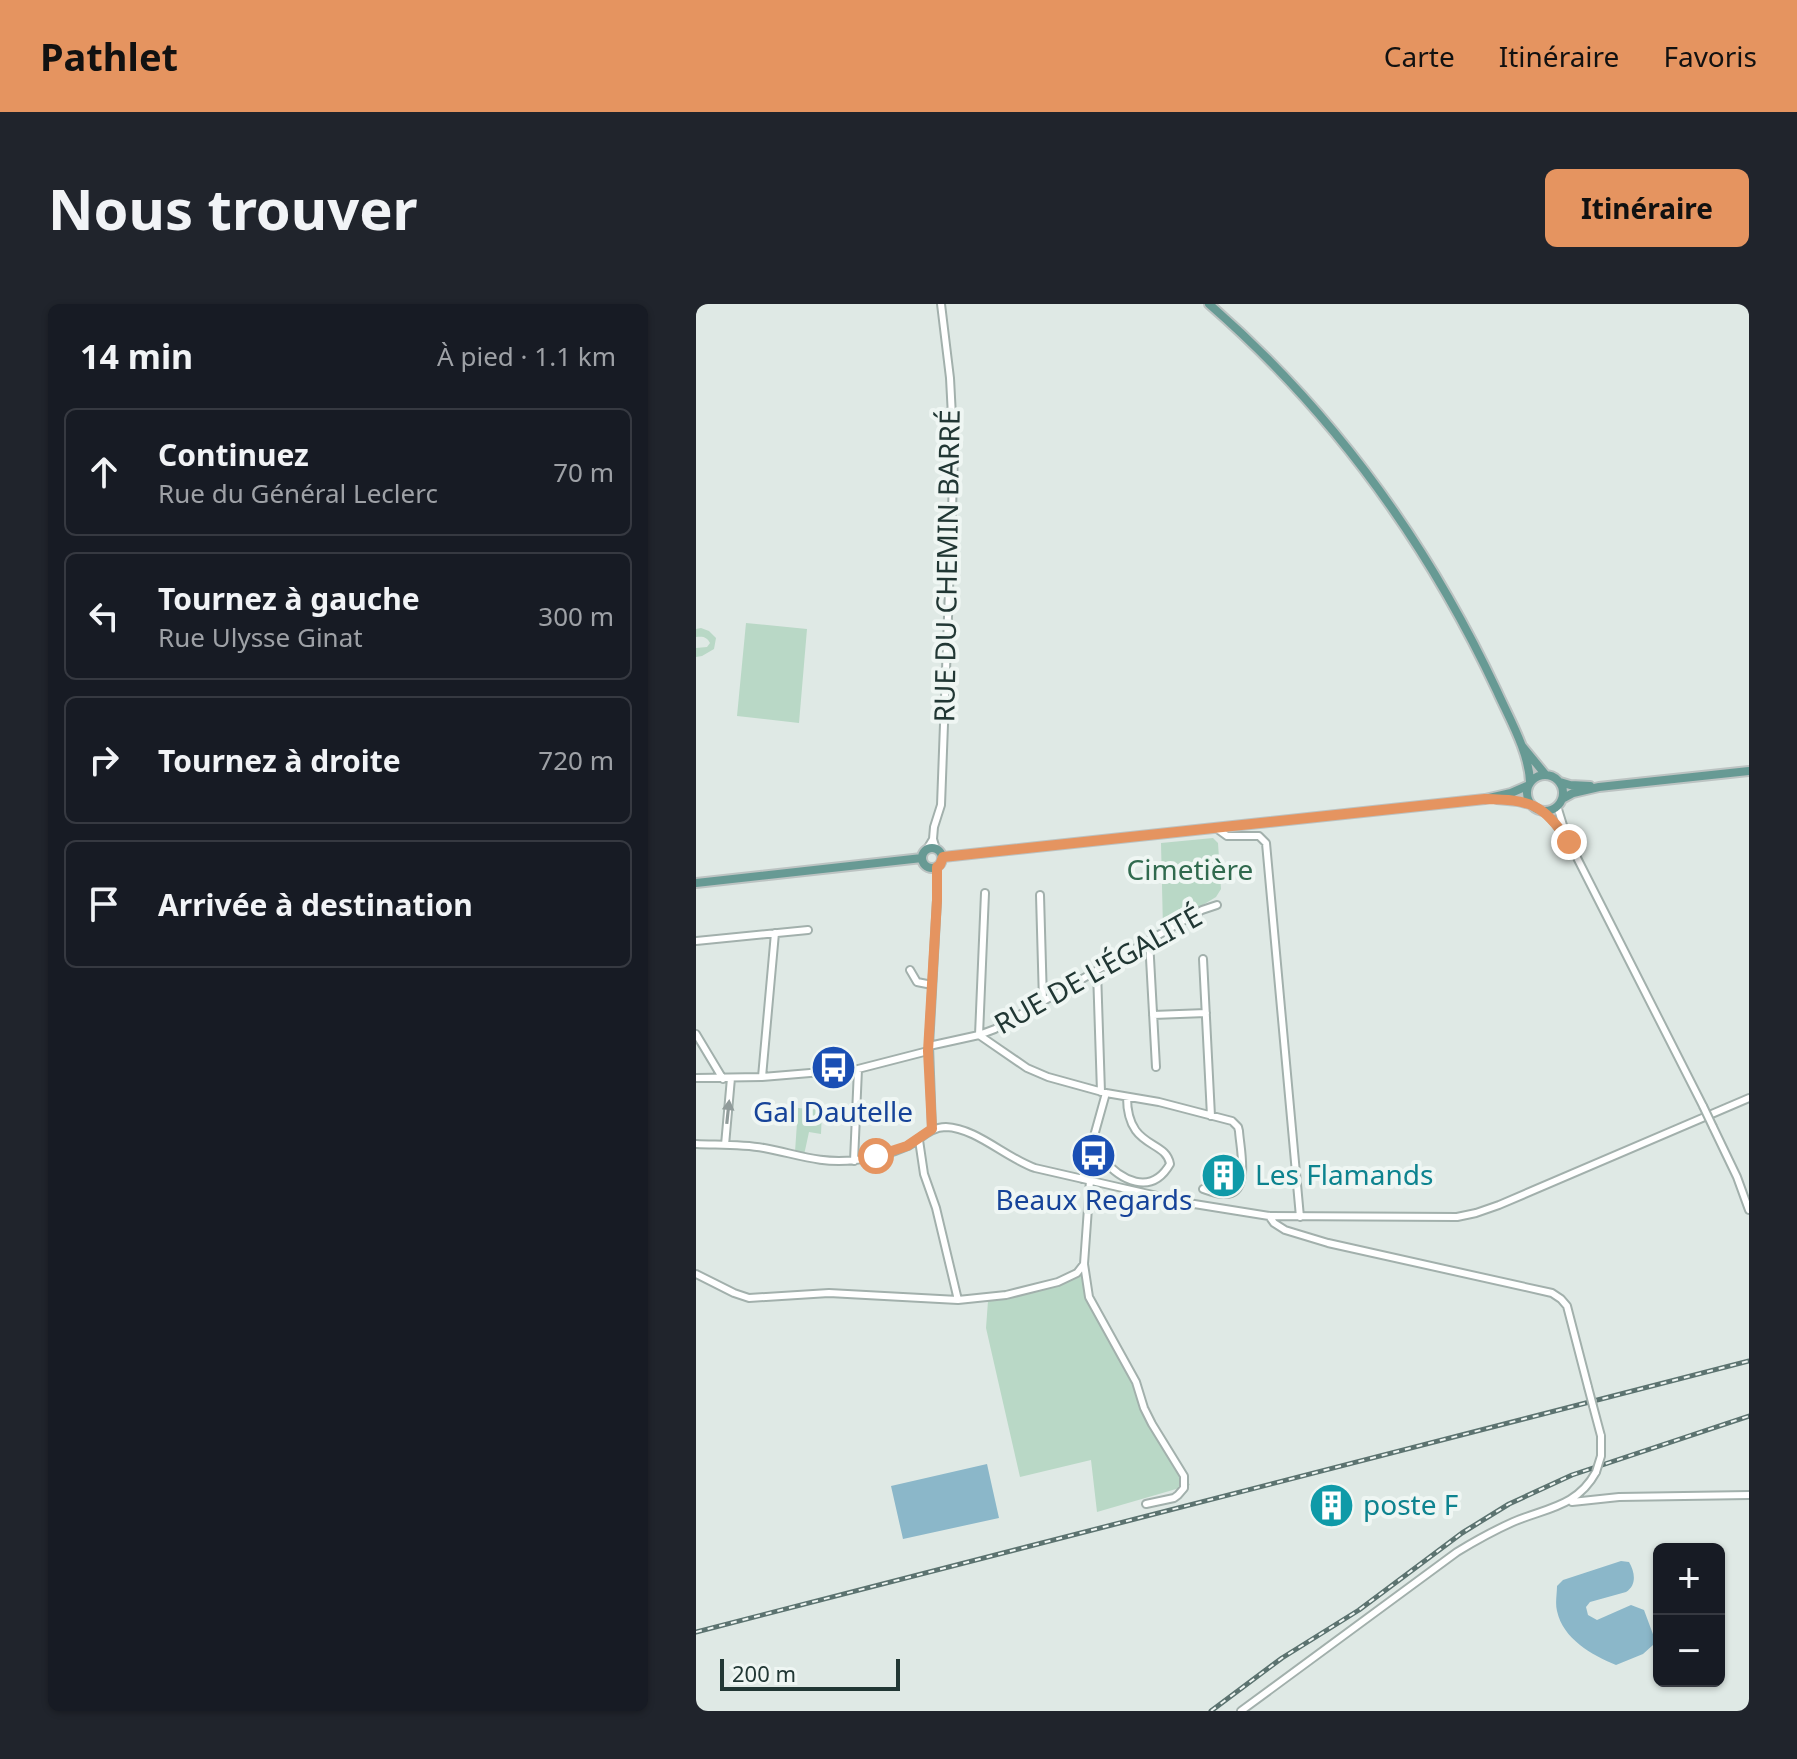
<!DOCTYPE html>
<html lang="fr">
<meta charset="utf-8">
<style>
body{margin:0;font-family:"Noto Sans",sans-serif;background:#20242c;color:#f1f3f6}
.controls{position:absolute;right:24px;bottom:24px;display:grid;overflow:hidden;border-radius:12px;box-shadow:0 2px 6px #0004}
.controls button{width:72px;height:72px;display:grid;place-items:center;padding:0;border:0;border-bottom:2px solid #363941;background:#171b24;color:#f1f3f6;font:40px sans-serif}
.scale{position:absolute;left:24px;bottom:20px;width:180px;box-sizing:border-box;padding-left:8px;border:4px solid #213734;border-top:0;font-size:22px;line-height:28px;white-space:nowrap;color:#213734;-webkit-text-stroke:6px #eff6f3;paint-order:stroke}
.stop{position:absolute;width:24px;height:24px;margin:-18px;border:6px solid #e59460;border-radius:50%;background:#fff}
.stop.end{background:#e59460;border-color:#fff;box-shadow:0 2px 8px #0008}
.list{margin:0;padding:0;list-style:none}
h2{display:flex;justify-content:space-between;align-items:center;height:104px;margin:0;padding:0 32px;font-size:34px}
h2 small{font-size:26px;font-weight:400;color:#9ea1a6}
.list li{display:grid;grid-template-columns:52px 1fr auto;gap:24px;align-items:center;box-sizing:border-box;height:128px;margin:0 16px 16px;padding:0 16px;border:2px solid #363941;border-radius:12px}
.list b{display:block;font-size:30px;white-space:nowrap}
.list p{margin:0;font-size:26px;white-space:nowrap;color:#9ea1a6}
.list em{font-size:26px;font-style:normal;color:#9ea1a6}
.icon{flex:none;width:44px;height:44px;fill:none;stroke:currentColor;stroke-width:2;stroke-linecap:round;stroke-linejoin:round}
.map{position:relative;flex:none;width:1053px;height:1407px;overflow:hidden;border-radius:12px}
header{display:flex;align-items:center;gap:48px;box-sizing:border-box;height:112px;padding:0 40px;background:#e59460;color:#111}
header strong{font-size:38px}
nav{display:flex;gap:44px;margin-inline-start:auto;font-size:28px}
.intro{display:flex;align-items:center;justify-content:space-between;box-sizing:border-box;height:192px;padding:0 48px}
h1{margin:0;font-size:56px}
.button{padding:20px 36px;border-radius:12px;background:#e59460;color:#111;font-size:28px;font-weight:700}
main{display:flex;gap:48px;padding:0 48px}
aside{flex:1;background:#171b24;border-radius:12px;box-shadow:0 2px 6px #0004}
.map>svg:first-child{display:block}
.green{fill:#b9d8c6}
.water{fill:#8bb7c9}
.lines{fill:none;stroke-linecap:round;stroke-linejoin:round}
.minor-casing{stroke:#a2b0ac;stroke-width:10}
.major-casing{stroke:#bcc3c2;stroke-width:12}
.minor{stroke:#fff;stroke-width:6}
.major{stroke:#679a94;stroke-width:8}
.rail-casing{stroke:#5c7370;stroke-width:5}
.rail{stroke:#eff6f3;stroke-width:2;stroke-dasharray:6;stroke-linecap:butt}
.minor-bridge-casing{stroke:#a2b0ac;stroke-width:10;stroke-linecap:butt}
.minor-bridge{stroke:#fff;stroke-width:6}
.oneway{fill:#909b9a}
.route{stroke:#e59460;stroke-width:10}
.labels{text-anchor:middle;stroke-width:8;stroke-linejoin:round;paint-order:stroke}
.street-label{font-size:28px;fill:#213734;stroke:#eff6f3}
.park-label{font-size:28px;fill:#306a4e;stroke:#eff6f3}
.transit-label{font-size:28px;fill:#164399;stroke:#eff6f3}
.culture-label{font-size:28px;fill:#0d838f;stroke:#eff6f3;text-anchor:start}
</style>
<header>
<strong>Pathlet</strong>
<nav><a>Carte</a><a>Itinéraire</a><a>Favoris</a></nav>
</header>
<div class="intro"><h1>Nous trouver</h1><a class="button">Itinéraire</a></div>
<main>
<aside>
<h2>14 min<small>À pied · 1.1 km</small></h2>
<ul class="list">
<li><svg class="icon" aria-label="ahead" viewBox="0 0 24 24"><path d="M12 20V5M6 11l6-6 6 6"/></svg><div><b>Continuez</b><p>Rue du Général Leclerc</p></div><em>70 m</em></li>
<li><svg class="icon" aria-label="left" viewBox="0 0 24 24"><path d="M17 20v-9H6M10 6l-5 5 5 5"/></svg><div><b>Tournez à gauche</b><p>Rue Ulysse Ginat</p></div><em>300 m</em></li>
<li><svg class="icon" aria-label="right" viewBox="0 0 24 24"><path d="M7 20v-9h11M14 6l5 5-5 5"/></svg><div><b>Tournez à droite</b></div><em>720 m</em></li>
<li><svg class="icon" aria-label="arrive" viewBox="0 0 24 24"><path d="M6 21V4h12l-3 4 3 4H6"/></svg><div><b>Arrivée à destination</b></div></li>
</ul>
</aside>
<div class="map">
<svg width="1053" height="1407" viewBox="0 0 1053 1407">
<rect width="100%" height="100%" fill="#dfe9e5"/>
<path class="green" d="M50 319 111 325 103 419 41 412Z
M5 324 13 327 20 334 18 345 6 352 0 353V344L11 343 14 339C11 333 7 332 0 333V325Z
M517 534 522 539 525 585 520 593 467 625 465 539Z
M102 804 126 806 125 830 113 828 108 851 99 848Z
M383 967 471 1144 494 1181 401 1208 395 1156 324 1173 290 1024 292 997Z"/>
<path class="water" d="M291 1160 303 1214 207 1235 195 1182Z
M925 1257 933 1258C939 1268 941 1281 930 1288L894 1298 890 1303 892 1311 901 1316 935 1301 948 1306 958 1333 957 1341 947 1350 920 1361C896 1351 867 1335 861 1307 859 1299 861 1290 861 1282L867 1276Z"/>
<g class="lines">
<defs>
<path id="minor" d="M861 502 870 531
M848 507 859 519 873 538 1007 802
M520 524 531 532H563L570 539 604 913
M237 535 238 523 245 501 258 151 254 74 245 0
M231 545 237 535 240 545
M289 589 283 731 299 725 506 606 521 601
M344 591 347 697
M453 636 460 763
M0 637 112 626
M507 655 515 812
M214 666 221 678 236 681
M401 667 405 788
M457 711 510 709
M0 730 27 775
M233 742 283 731 331 764 352 773 410 789 463 798 536 817 542 823 543 827C544 845 556 892 527 890 521 890 513 887 507 885
M66 773 79 629
M0 774 66 773 162 765 232 747
M1017 823 1041 873 1053 906
M236 825 233 742 241 596V563
M223 836 228 870 240 904 262 996
M0 840C22 841 45 840 68 844 101 850 123 860 159 856 176 855 196 849 212 842 225 835 234 823 250 823 280 824 310 854 339 864L492 899 573 912 761 913 780 909 803 901 1053 794
M29 841 35 774
M406 854C424 876 455 893 474 860 470 835 431 846 431 793
M158 857 162 765
M386 875 410 789
M394 876 388 960 393 993 440 1078 448 1104 456 1120 488 1172V1184L482 1191 478 1194 450 1200
M573 912 578 919 589 926 632 939 856 989 865 995 871 1002 892 1083
M0 970 38 989 53 994 133 989 262 996 310 991 362 978 381 969 388 960
M897 1102 905 1132
M876 1198 923 1193 1053 1191
M545 1407 761 1248C779 1237 797 1227 817 1218 850 1204 881 1203 900 1168"/>
<path id="major" d="M513 0C636 107 732 240 801 387 813 414 833 448 834 478
M826 442 849 470
M831 489a18 18 0 1 1 36 0a18 18 0 1 1-36 0Z
M864 478 874 481 894 482
M801 495 822 497 834 500
M866 495 877 489 903 483 1053 467
M226 554a10 10 0 1 1 20 0a10 10 0 1 1-20 0Z
M247 553 789 495 815 489 831 482
M0 579 226 554"/>
</defs>
<use href="#minor" class="minor-casing"/>
<use href="#major" class="major-casing"/>
<use href="#minor" class="minor"/>
<use href="#major" class="major"/>
<defs>
<path id="rail" d="M0 1328 1053 1057
M515 1407 586 1354 663 1306 766 1229 813 1200 876 1171 1053 1112"/>
</defs>
<use href="#rail" class="rail-casing"/>
<use href="#rail" class="rail"/>
<defs>
<path id="minor-bridge" d="M1007 802 1017 823
M892 1083 897 1102
M900 1168 905 1152V1132"/>
</defs>
<use href="#minor-bridge" class="minor-bridge-casing"/>
<use href="#minor-bridge" class="minor-bridge"/>
</g>
<defs><path id="oneway-solid" d="M-6-.8H1V-3.2L6.5 0L1 3.2V.8H-6Z" transform="scale(2)"/></defs>
<use class="oneway" href="#oneway-solid" transform="translate(32 808) rotate(-84)"/>
<g class="lines">
<path class="route" d="M180 852 211 842 236 825 232 747 241 596V563L244 561 247 553 789 495C835 496 846 499 873 538"/>
</g>
<defs>
<symbol id="bus-disc" viewBox="-11 -11 22 22"><circle r="9.5" fill="#1a4fb4" stroke="#eff6f3"/><path d="M-5-6H5V4H4V6H2V4H-2V6H-4V4H-5ZM-3.5-4V0h7V-4ZM-3.5 1.2v1.5H-2V1.2ZM2 1.2v1.5H3.5V1.2Z" fill="#fff"/></symbol>
<symbol id="building-disc" viewBox="-11 -11 22 22"><circle r="9.5" fill="#0f9aa8" stroke="#eff6f3"/><path d="M-4-6H4V6H1V3H-1V6H-4ZM-2.5-4.3h1.7v1.8h-1.7ZM.8-4.3h1.7v1.8H.8ZM-2.5-1h1.7V.8h-1.7ZM.8-1h1.7V.8H.8Z" fill="#fff"/></symbol>
</defs>
<g fill-rule="evenodd">
<use href="#bus-disc" x="112" y="738" width="51" height="51"/>
<use href="#bus-disc" x="372" y="826" width="51" height="51"/>
<use href="#building-disc" x="502" y="846" width="51" height="51"/>
<use href="#building-disc" x="610" y="1176" width="51" height="51"/>
</g>
<g class="labels">
<g class="street-label">
<text transform="translate(251 262) rotate(-89)" y="10">RUE DU CHEMIN BARRÉ</text>
<text transform="translate(402 666) rotate(-29)" y="10">RUE DE L'ÉGALITÉ</text>
</g>
<g class="park-label">
<text x="494" y="576">Cimetière</text>
</g>
<g class="transit-label">
<text x="137" y="818">Gal Dautelle</text>
<text x="398" y="906">Beaux Regards</text>
</g>
<g class="culture-label">
<text x="559" y="881">Les Flamands</text>
<text x="667" y="1211">poste F</text>
</g>
</g>
</svg>
<div class="controls">
<button>+</button>
<button>−</button>
</div>
<div class="scale">200 m</div>
<div class="stop" style="left:180px;top:852px"></div>
<div class="stop end" style="left:873px;top:538px"></div>
</div>
</main>
